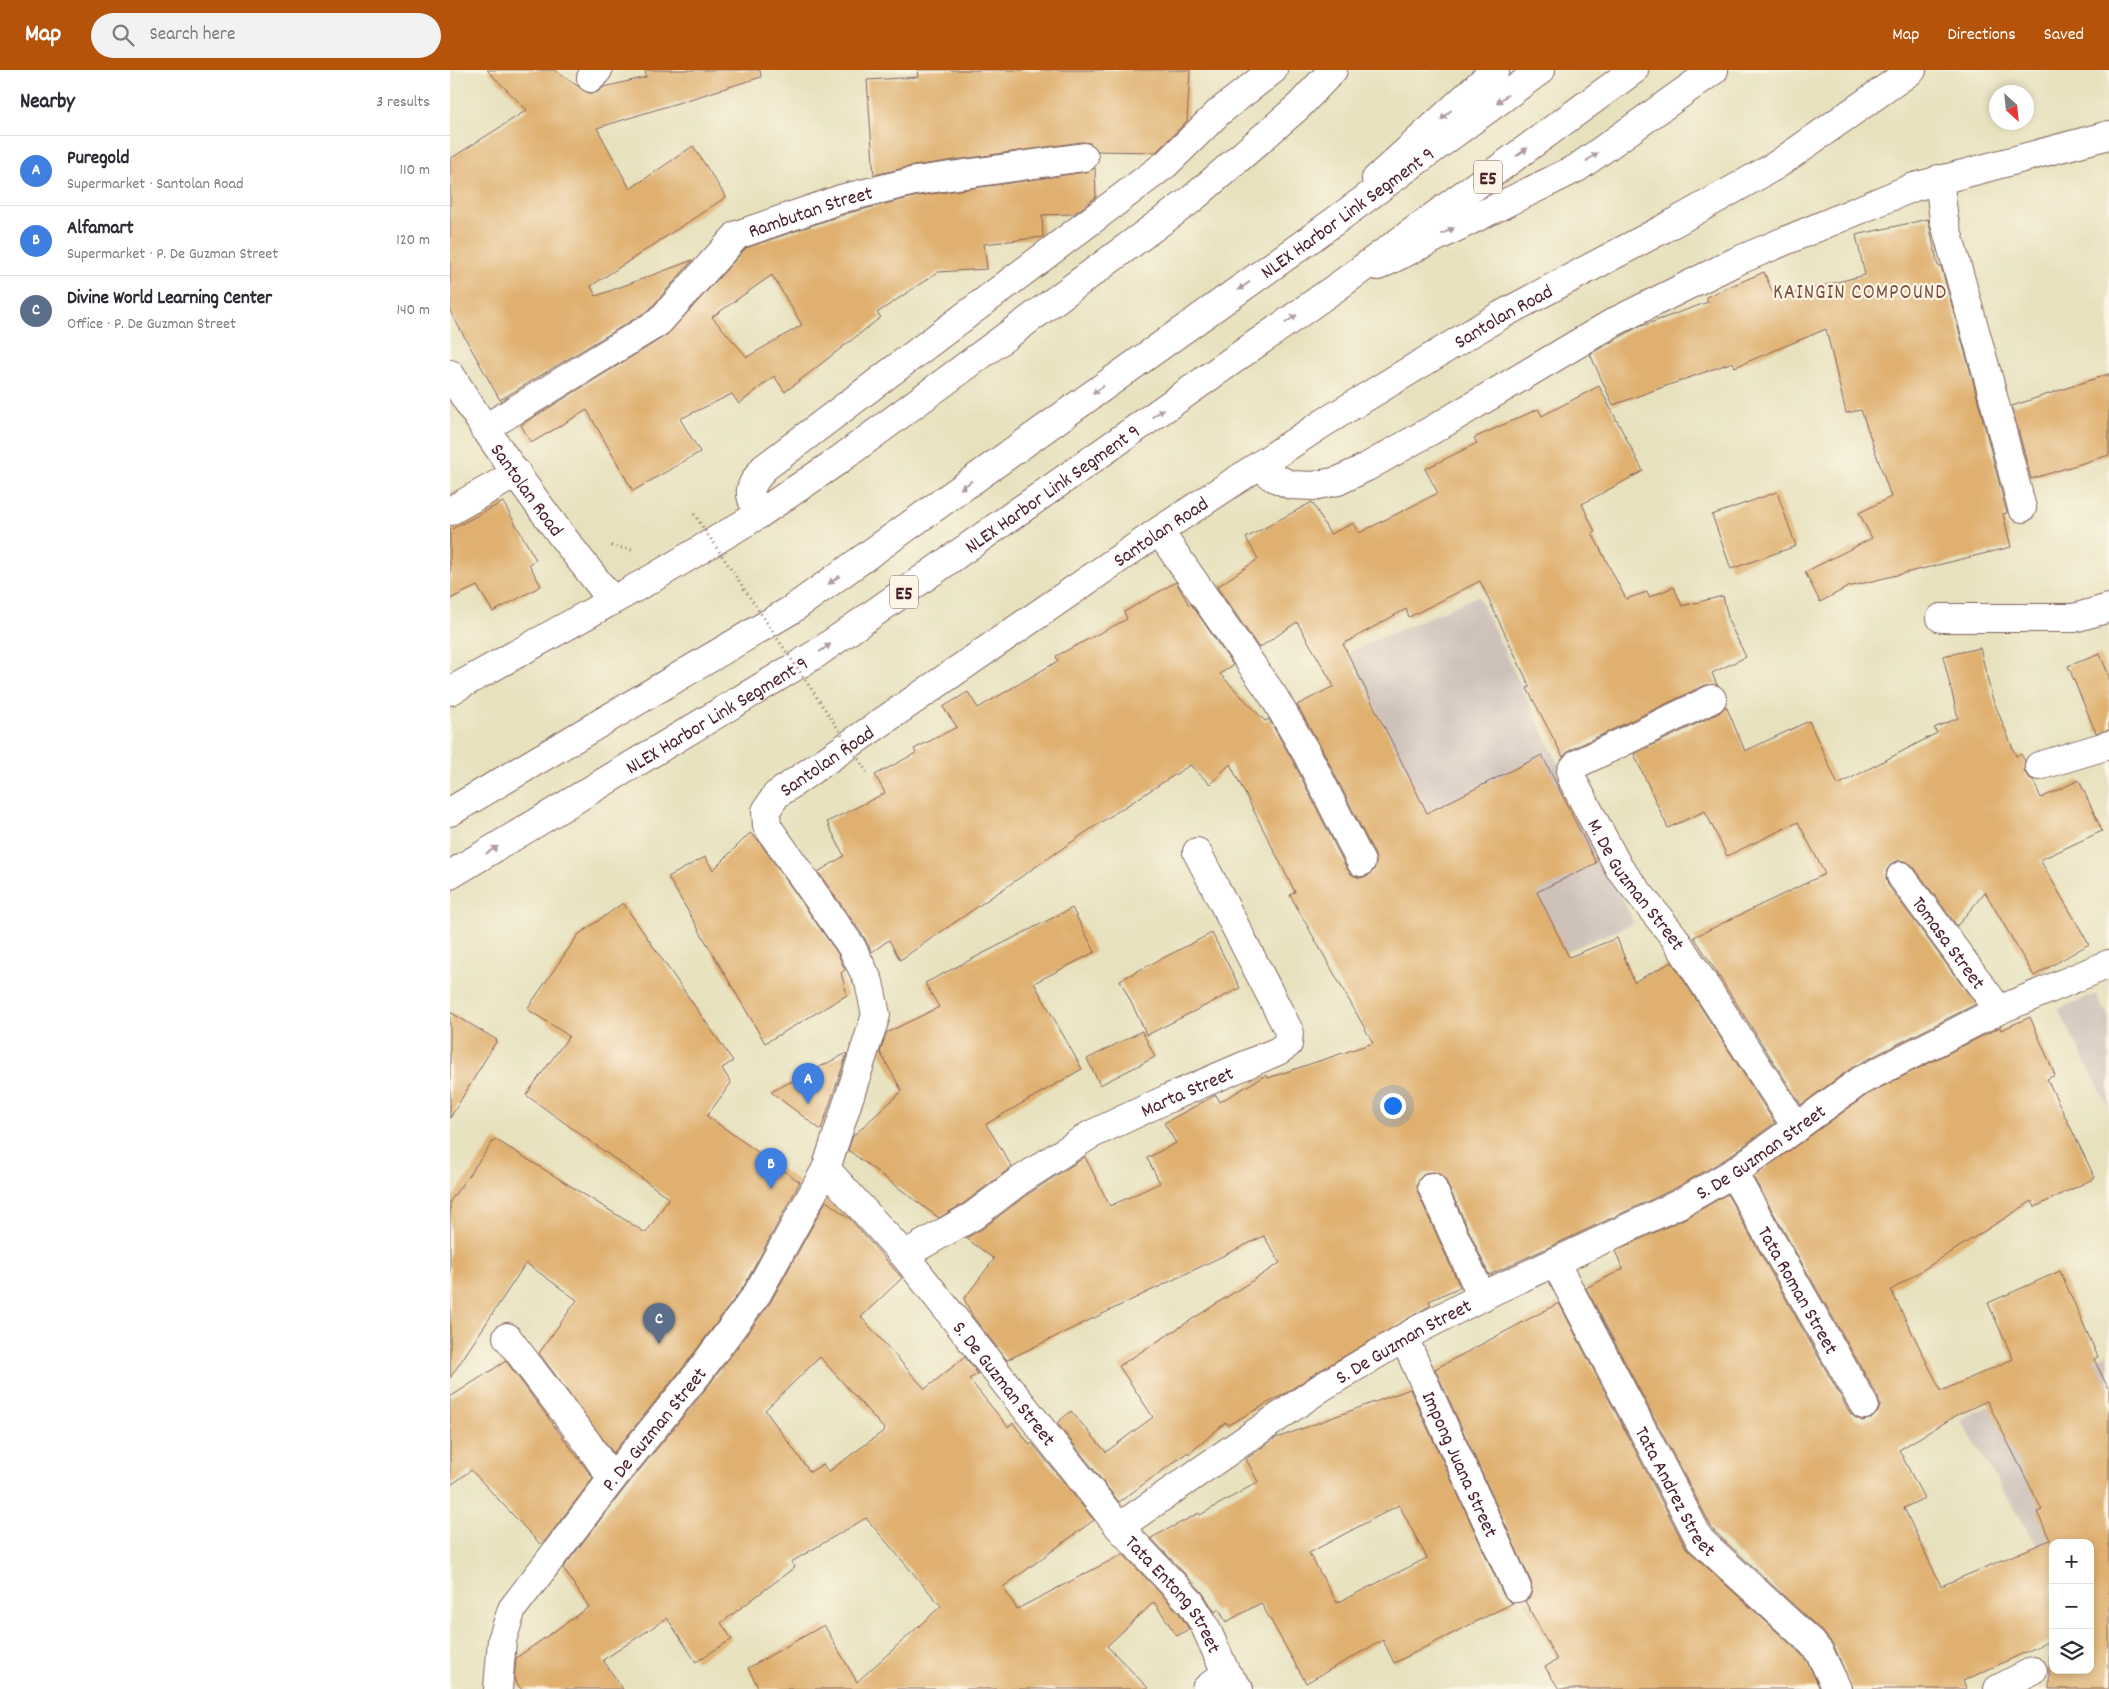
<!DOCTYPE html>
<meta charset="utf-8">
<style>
body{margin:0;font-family:Dekko,sans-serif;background:#f2f2f3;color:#2b2b33}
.controls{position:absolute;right:15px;bottom:15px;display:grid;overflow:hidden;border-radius:10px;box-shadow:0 2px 8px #0003}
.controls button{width:45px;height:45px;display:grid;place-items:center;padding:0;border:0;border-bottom:1px solid #e1e1e2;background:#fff;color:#2b2b33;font:25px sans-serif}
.compass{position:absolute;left:1539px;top:15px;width:45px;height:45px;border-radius:50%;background:#fff;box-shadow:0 2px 8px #0003;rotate:153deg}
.you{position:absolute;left:942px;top:1035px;width:18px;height:18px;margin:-12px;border:4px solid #fff;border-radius:50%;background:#1a73e8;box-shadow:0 0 0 8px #1a73e833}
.badge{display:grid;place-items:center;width:32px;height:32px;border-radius:50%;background:#b45309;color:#fff;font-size:16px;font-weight:700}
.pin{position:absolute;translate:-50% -41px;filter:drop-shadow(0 1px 2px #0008)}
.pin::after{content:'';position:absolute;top:26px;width:18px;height:15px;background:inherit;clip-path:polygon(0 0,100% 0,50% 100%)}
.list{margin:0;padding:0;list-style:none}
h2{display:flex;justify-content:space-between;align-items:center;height:65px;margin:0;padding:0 20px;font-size:21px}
h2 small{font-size:16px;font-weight:400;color:#7c7c81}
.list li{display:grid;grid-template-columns:32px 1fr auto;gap:15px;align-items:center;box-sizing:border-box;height:70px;padding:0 20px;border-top:1px solid #e1e1e2}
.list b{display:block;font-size:19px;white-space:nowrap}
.list p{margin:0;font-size:16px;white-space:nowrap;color:#7c7c81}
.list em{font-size:16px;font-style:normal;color:#7c7c81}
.icon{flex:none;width:28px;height:28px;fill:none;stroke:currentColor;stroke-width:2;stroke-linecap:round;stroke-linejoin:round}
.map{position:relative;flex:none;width:1659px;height:1619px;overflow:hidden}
header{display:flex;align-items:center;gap:30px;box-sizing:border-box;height:70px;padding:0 25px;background:#b45309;color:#fff}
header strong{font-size:24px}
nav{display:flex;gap:28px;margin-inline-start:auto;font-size:18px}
.search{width:350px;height:45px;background:#f2f2f3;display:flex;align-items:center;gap:12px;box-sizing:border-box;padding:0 18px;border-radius:28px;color:#7c7c81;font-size:19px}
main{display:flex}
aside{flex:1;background:#fff}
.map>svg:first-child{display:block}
.industrial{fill:#cec1b9}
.building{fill:#dfb06f;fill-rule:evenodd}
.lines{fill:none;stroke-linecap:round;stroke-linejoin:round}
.minor-casing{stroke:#81635e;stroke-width:30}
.highway-casing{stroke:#81635e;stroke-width:30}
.path{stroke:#81635e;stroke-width:3;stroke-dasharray:1 4;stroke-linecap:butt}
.minor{stroke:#fff;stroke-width:28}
.highway{stroke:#fff;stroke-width:28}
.path-bridge{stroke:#81635e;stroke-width:3;stroke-dasharray:1 4;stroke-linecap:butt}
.oneway{fill:#ae9aa0}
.labels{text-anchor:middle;stroke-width:4.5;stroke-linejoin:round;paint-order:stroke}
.shield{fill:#fcf5e5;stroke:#7f5f63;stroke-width:1}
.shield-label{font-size:19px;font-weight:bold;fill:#4a1f2b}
.street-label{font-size:20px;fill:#4a1f2b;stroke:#fcf5e5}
.neighbourhood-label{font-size:21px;letter-spacing:1px;fill:#7e5243;stroke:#fcf5e5}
</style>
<header>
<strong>Map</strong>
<div class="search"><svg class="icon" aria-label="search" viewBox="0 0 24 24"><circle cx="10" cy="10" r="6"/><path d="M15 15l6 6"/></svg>Search here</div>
<nav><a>Map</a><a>Directions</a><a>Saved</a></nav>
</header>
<main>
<aside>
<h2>Nearby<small>3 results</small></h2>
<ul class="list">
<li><span class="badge" style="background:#3f7fe0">A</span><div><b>Puregold</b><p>Supermarket · Santolan Road</p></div><em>110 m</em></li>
<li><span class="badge" style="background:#3f7fe0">B</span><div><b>Alfamart</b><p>Supermarket · P. De Guzman Street</p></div><em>120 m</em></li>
<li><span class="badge" style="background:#5c6f8a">C</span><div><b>Divine World Learning Center</b><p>Office · P. De Guzman Street</p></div><em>140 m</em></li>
</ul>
</aside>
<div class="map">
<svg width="1659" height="1619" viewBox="0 0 1659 1619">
<rect width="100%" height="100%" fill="#fcf5e5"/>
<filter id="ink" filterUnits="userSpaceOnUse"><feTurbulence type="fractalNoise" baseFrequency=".02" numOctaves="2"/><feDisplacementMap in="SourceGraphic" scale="10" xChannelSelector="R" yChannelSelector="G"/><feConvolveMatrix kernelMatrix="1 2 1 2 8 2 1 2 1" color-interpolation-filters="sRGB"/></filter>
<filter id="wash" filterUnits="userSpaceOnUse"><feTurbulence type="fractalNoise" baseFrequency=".0096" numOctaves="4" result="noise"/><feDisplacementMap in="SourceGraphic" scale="20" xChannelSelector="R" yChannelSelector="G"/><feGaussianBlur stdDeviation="1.12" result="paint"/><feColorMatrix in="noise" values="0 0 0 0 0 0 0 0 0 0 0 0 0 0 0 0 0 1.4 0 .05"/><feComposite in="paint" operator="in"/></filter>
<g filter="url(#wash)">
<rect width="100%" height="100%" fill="#e7e1be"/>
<path class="industrial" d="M1028 526 1184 853 1057 906 899 582Z
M1646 924 1659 948V1037L1608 939Z
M1659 1283V1558L1640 1473H1603V1502L1510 1349Z"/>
<g id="blocks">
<path class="building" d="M37 0H104L138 23H146L154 17 196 7 195 0H310L311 7 147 58 180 119 243 76 276 127 141 216 146 226 243 190 199 240 50 330 0 241V89L77 40Z
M467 0H740L737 51 706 82 648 81 640 73 632 72 463 96 424 105 417 10 468 7Z
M645 98 646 127 624 144 592 145 593 167 534 174 537 199 488 202 427 243 431 247 335 322 324 306 289 334 282 324 230 349 250 382 183 421 137 340 81 373 71 355 217 265 296 178 398 143 468 126 636 102ZM322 205 352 255 297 287 262 247Z
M1478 149 1488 196H1491L1523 311 1557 443 1553 444 1561 477 1398 517 1370 532 1355 502 1422 468 1409 443 1441 427 1411 340 1396 343 1376 259 1285 297 1283 292 1163 335 1140 284 1186 258 1258 232 1256 227 1314 202 1325 228 1415 205 1406 165Z
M1659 304V385L1581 409 1562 336Z
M1149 316 1193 401 1132 434 1145 462 1142 463 1176 529 1197 522 1199 527 1224 517 1232 536 1273 526 1279 552 1296 587 1262 603 1267 615H1255L1120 680 1113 687 1077 618 1080 617 1030 511 959 547 956 539 893 574 977 743 1092 685 1146 793 1087 822 1119 887 1167 868 1184 912 1222 892 1325 1053 1274 1090 1224 1119 1039 1205 996 1111 991 1105 984 1102 975 1103 970 1108 967 1115 968 1123 1010 1217 979 1231 981 1235 864 1304 836 1323 778 1355 776 1352 739 1384 738 1382 669 1432 607 1353 621 1341 656 1382 703 1347 669 1296 830 1193 814 1166 557 1290 523 1247 514 1229 544 1189 516 1168 532 1159 578 1124 635 1087 660 1136 710 1113 697 1088 726 1073 714 1053 766 1025 770 1032 816 1005 818 1008 923 973 840 825 845 822 780 694 760 714 740 695 642 758 450 890 439 870 422 882 414 867 368 802 394 786 377 752 435 723 425 705 466 683 464 679 507 657 493 637 518 622 528 638 608 591 606 586 677 549 674 542 726 512 739 535 741 534 783 595 770 604 815 651 819 649 843 691 897 799 902 805 910 808 918 806 924 800 926 793 925 785 871 677 847 635 884 616 847 552 809 578 767 517 808 489 796 468 862 432 880 464 904 453 909 463 988 423 975 399 1027 373 1024 368 1088 339 1092 346Z
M1327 422 1346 476 1281 499 1262 445Z
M53 432 86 490 79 494 91 516 43 542 27 516 0 529V460Z
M1530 578 1542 627 1566 686 1571 684 1575 691 1574 701 1578 707 1583 710 1591 728 1629 710 1652 761 1590 790 1639 874 1584 906 1535 822 1507 856 1463 796 1457 792 1450 790 1442 793 1437 800 1436 808 1438 815 1526 934 1403 997 1351 1035 1244 867 1375 804 1348 752 1277 786 1255 741 1218 758 1184 684 1269 643 1276 636 1295 681 1359 651 1388 715 1487 663 1484 658 1508 648 1493 586Z
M1650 584 1659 606V660L1646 663 1618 596Z
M300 763 309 771 388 884 395 900 391 903 397 925 315 973 218 807 255 787 263 800Z
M173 833 283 991 272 998 281 1013 257 1046 350 1112 294 1216 235 1295 163 1383 89 1283 127 1230 76 1193 0 1308V1131L45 1069 196 1163 219 1128 76 1025 119 966 77 939 128 865Z
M622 838 645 882 584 913 632 999 536 1054 562 1097 514 1133 489 1148 398 1080 403 1066 452 1021 430 982 436 963 489 937 475 913Z
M762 863 790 918 697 965 670 910Z
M0 942 47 970 0 1048Z
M1580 947 1605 1005 1597 1009 1645 1108 1585 1137 1582 1131 1441 1220 1491 1321 1563 1289 1538 1233 1610 1201 1648 1287 1644 1289 1659 1320V1619H1599L1600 1571 1513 1611 1517 1619H1402L1384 1576 1374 1563 1263 1460 1136 1218 1173 1199 1165 1181 1238 1147 1277 1124 1400 1343 1406 1348 1413 1351 1422 1348 1428 1342 1430 1336 1428 1327 1303 1107 1418 1024 1550 957 1551 960ZM1537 1331 1592 1440 1587 1442 1600 1470 1491 1516 1454 1438 1474 1428 1449 1380 1509 1344ZM1603 1473H1640V1600H1603Z
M692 961 705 987 650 1015 637 989Z
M397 983 371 1060 321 1022Z
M376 1131 400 1149 452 1208 411 1247 475 1319 515 1287 528 1304 519 1309 558 1357 563 1353 580 1375 582 1373 644 1450 553 1517 567 1539 673 1484 729 1543 739 1559 727 1566 704 1532 657 1576 699 1619H309L298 1598 374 1555 407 1612 491 1536 416 1448 341 1492 345 1497 271 1553 282 1569 246 1592 217 1548 153 1590 173 1619H71L64 1609 66 1588 139 1537 113 1498 174 1419 259 1315 320 1233ZM370 1287 435 1360 378 1402 373 1394 360 1402 315 1340Z
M1109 1233 1236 1478 1351 1584 1357 1591 1370 1619H1109L1095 1597 1107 1590 1075 1531 1080 1527 1082 1520 1081 1512 985 1299Z
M56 1291 143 1408 95 1471 90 1474 21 1400 0 1416V1327Z
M960 1319 1053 1524 1058 1530 1063 1533 944 1593 933 1570 856 1613 811 1533 776 1552 769 1539 765 1542 752 1522 701 1468 749 1443 750 1445 808 1412 796 1389 824 1369ZM949 1435 977 1488 887 1533 859 1483Z"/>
</g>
</g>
<g filter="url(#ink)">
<use href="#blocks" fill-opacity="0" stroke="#81635e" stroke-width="1"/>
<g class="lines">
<defs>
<g id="minor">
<path d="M141 8 148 0"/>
<path d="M926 109 1045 0"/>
<path d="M1489 109 1494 150 1538 307 1572 438"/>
<path d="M928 196 1127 98 1264 0"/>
<path id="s1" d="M0 304C49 383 104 458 162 530"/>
<path id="s2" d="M34 359 209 252 287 165 394 128 465 111 634 87"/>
<path d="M811 395 821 406 841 415 863 416 888 411 917 397 989 356 1164 252 1287 191 1464 117 1659 65"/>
<path d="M0 441 67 403"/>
<path d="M308 445C298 420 297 420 314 398L716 94 769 42 823 0"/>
<path d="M709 461 824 627 857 684 911 792"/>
<path d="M1491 548H1624L1659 538"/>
<path d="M0 621 203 508 308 445 389 390 742 129 849 36 883 0"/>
<path id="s3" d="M1262 629 1127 694 1121 701 1122 709 1169 798 1224 867 1347 1058"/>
<path d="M1589 696 1659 675"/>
<path id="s4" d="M1451 806 1549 940"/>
<path id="s5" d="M376 1099 454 1185 669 1457 741 1533 754 1554 776 1603 789 1619"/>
<path id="s6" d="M1283 1103 1414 1335"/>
<path d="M982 1117 1032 1227"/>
<path id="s7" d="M454 1185 523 1146 569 1111 640 1065 719 1028 828 981 838 974 839 961 747 782"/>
<path id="s8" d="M1105 1192 1250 1470 1362 1573 1370 1583 1387 1619"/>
<path d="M57 1267 137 1372 162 1409"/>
<path id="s9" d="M954 1268 1067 1518"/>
<path id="s10" d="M669 1457 872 1317 969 1259 1041 1222 1231 1133 1283 1103 1410 1011 1549 940 1659 894"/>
<path id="s11" d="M48 1619 52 1570 62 1539 162 1409 247 1305 307 1224 376 1099 426 945 419 912 401 876 317 756 316 741 326 725 709 461 875 352 1051 245 1213 159 1325 96 1462 0"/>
<path d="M756 1619 776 1603"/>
<path d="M1548 1619 1583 1601"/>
</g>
<g id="highway">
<path id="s12" d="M0 742 341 540 863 167 1091 0"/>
<path id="s13" d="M0 805 366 584 891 214 1184 0"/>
</g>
</defs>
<use href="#minor" class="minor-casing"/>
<use href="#highway" class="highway-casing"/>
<path class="path" d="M161 476 182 480"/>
<use href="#minor" class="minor"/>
<use href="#highway" class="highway"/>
<path class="path-bridge" d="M244 444 417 702"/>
</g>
<defs><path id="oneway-solid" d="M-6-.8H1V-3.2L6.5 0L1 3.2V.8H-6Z" transform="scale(1.25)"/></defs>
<g class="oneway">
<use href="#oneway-solid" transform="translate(1052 29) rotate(144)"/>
<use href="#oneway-solid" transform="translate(996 45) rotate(137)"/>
<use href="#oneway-solid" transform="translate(1072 82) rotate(-36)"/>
<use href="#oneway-solid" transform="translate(1142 87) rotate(-36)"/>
<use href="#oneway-solid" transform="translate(998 161) rotate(-26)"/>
<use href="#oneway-solid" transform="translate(794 216) rotate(144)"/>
<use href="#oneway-solid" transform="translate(841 249) rotate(-35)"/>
<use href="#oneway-solid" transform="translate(648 320) rotate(144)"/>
<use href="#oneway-solid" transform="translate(708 343) rotate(-35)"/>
<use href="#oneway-solid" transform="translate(516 415) rotate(144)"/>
<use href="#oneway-solid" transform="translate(384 510) rotate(144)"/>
<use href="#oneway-solid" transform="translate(375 578) rotate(-35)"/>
<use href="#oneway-solid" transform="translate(42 780) rotate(-31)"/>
</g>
</g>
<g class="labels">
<g class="shield">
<rect x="1024" y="90.5" width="28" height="33" rx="4"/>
<rect x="440" y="505.5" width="28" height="33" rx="4"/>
</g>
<g class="shield-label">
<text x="1038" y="114">E5</text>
<text x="454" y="529">E5</text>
</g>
<g class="street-label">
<text dy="7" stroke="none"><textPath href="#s12" startOffset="1080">NLEX Harbor Link Segment 9</textPath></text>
<text dy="7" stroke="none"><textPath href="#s2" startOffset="399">Rambutan Street</textPath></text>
<text dy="7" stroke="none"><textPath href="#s11" startOffset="1911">Santolan Road</textPath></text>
<text dy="7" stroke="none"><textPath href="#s13" startOffset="716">NLEX Harbor Link Segment 9</textPath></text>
<text dy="7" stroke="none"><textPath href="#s1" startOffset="139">Santolan Road</textPath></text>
<text dy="7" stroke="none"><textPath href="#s11" startOffset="1506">Santolan Road</textPath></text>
<text dy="7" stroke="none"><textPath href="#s13" startOffset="311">NLEX Harbor Link Segment 9</textPath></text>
<text dy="7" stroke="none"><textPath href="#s11" startOffset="1101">Santolan Road</textPath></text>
<text dy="7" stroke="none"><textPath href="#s3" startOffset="291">M. De Guzman Street</textPath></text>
<text dy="7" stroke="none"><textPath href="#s4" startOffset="82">Tomasa Street</textPath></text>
<text dy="7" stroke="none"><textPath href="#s7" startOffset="328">Marta Street</textPath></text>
<text dy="7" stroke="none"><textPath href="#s10" startOffset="745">S. De Guzman Street</textPath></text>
<text dy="7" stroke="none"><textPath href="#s6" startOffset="134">Tata Roman Street</textPath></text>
<text dy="7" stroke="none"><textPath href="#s10" startOffset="340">S. De Guzman Street</textPath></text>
<text dy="7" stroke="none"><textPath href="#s5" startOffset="279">S. De Guzman Street</textPath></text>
<text dy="7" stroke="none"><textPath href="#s11" startOffset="311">P. De Guzman Street</textPath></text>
<text dy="7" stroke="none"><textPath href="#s9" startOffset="138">Impong Juana Street</textPath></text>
<text dy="7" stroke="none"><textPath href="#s8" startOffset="259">Tata Andrez Street</textPath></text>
<text dy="7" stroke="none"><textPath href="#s5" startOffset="550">Tata Entong Street</textPath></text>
</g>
<g class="neighbourhood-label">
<text x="1410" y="228">KAINGIN COMPOUND</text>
</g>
</g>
</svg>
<div class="controls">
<button>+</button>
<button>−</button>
<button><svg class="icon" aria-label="layers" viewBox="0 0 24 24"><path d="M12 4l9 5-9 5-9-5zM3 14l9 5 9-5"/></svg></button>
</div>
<svg class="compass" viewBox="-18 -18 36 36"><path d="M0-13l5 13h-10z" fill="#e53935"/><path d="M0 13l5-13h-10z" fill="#7c7c81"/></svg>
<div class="you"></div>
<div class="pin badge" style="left:358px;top:1034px;background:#3f7fe0">A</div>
<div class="pin badge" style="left:321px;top:1119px;background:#3f7fe0">B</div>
<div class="pin badge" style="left:209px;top:1274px;background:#5c6f8a">C</div>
</div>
</main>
